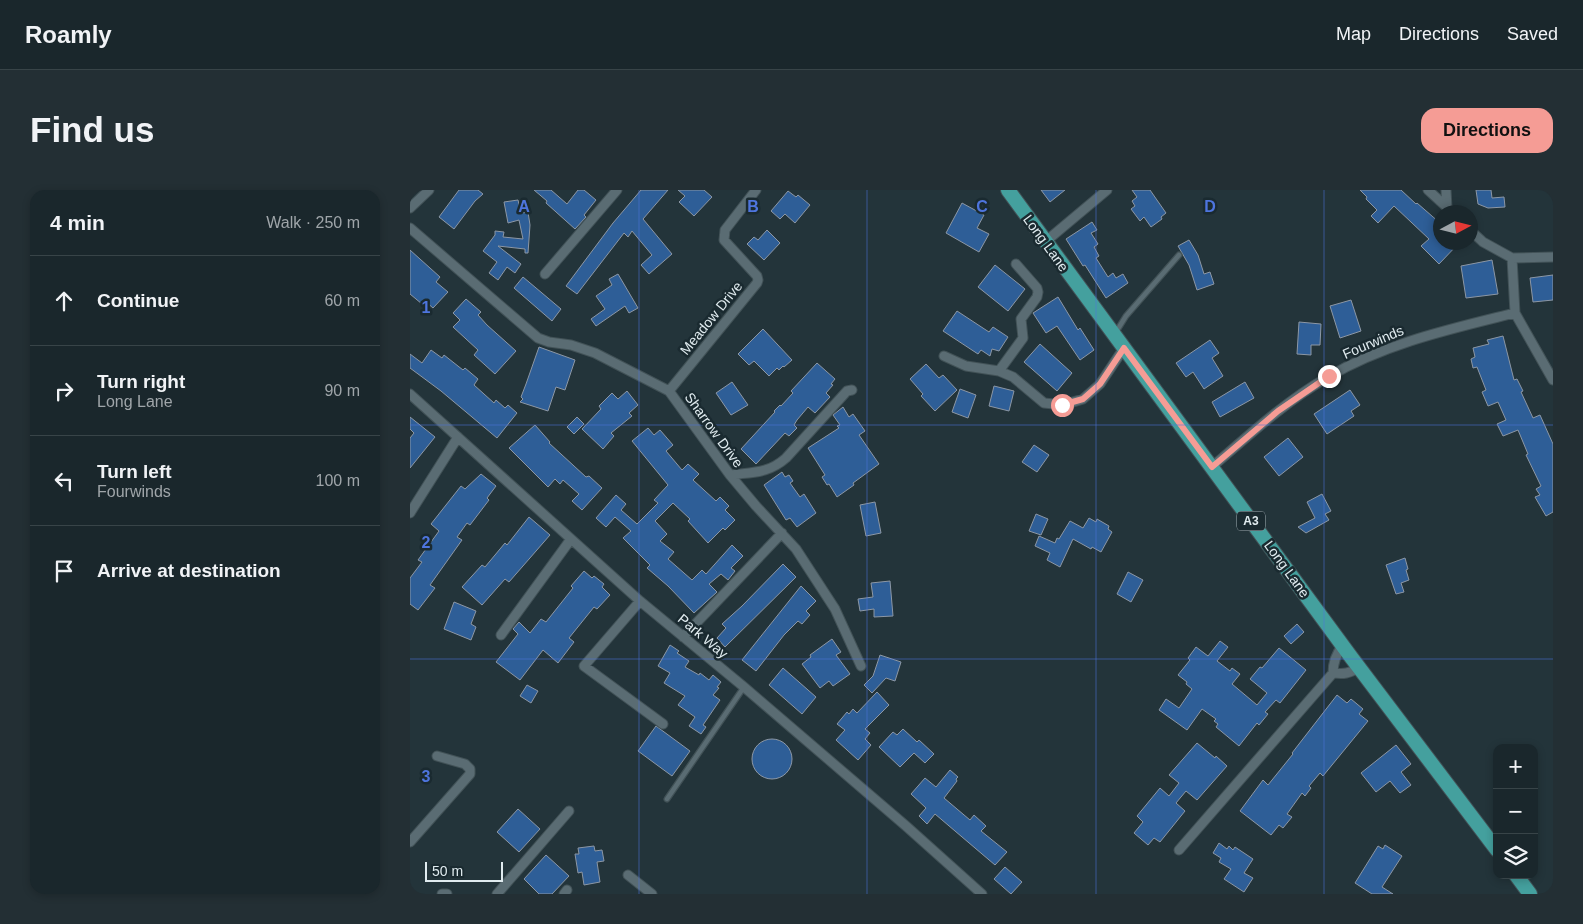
<!DOCTYPE html>
<meta charset="utf-8">
<style>
body{margin:0;font-family:Arial,sans-serif;background:#232f34;color:#f1f3f6}
.controls{position:absolute;right:15px;bottom:15px;display:grid;overflow:hidden;border-radius:10px;box-shadow:0 2px 8px #0003}
.controls button{width:45px;height:45px;display:grid;place-items:center;padding:0;border:0;border-bottom:1px solid #384448;background:#1a272c;color:#f1f3f6;font:25px sans-serif}
.compass{position:absolute;left:1023px;top:15px;width:45px;height:45px;border-radius:50%;background:#1a272c;box-shadow:0 2px 8px #0003;rotate:83deg}
.scale{position:absolute;left:15px;bottom:12px;width:78px;box-sizing:border-box;padding-left:5px;border:2px solid #e0ebef;border-top:0;font-size:14px;line-height:18px;white-space:nowrap;color:#e0ebef;-webkit-text-stroke:4px #1a2a30;paint-order:stroke}
.stop{position:absolute;width:15px;height:15px;margin:-11px;border:4px solid #f59c95;border-radius:50%;background:#fff}
.stop.end{background:#f59c95;border-color:#fff;box-shadow:0 1px 5px #0008}
.list{margin:0;padding:0;list-style:none}
h2{display:flex;justify-content:space-between;align-items:center;height:65px;margin:0;padding:0 20px;font-size:21px}
h2 small{font-size:16px;font-weight:400;color:#9fa5a9}
.list li{display:grid;grid-template-columns:32px 1fr auto;gap:15px;align-items:center;box-sizing:border-box;height:90px;padding:0 20px;border-top:1px solid #384448}
.list b{display:block;font-size:19px;white-space:nowrap}
.list p{margin:0;font-size:16px;white-space:nowrap;color:#9fa5a9}
.list em{font-size:16px;font-style:normal;color:#9fa5a9}
.icon{flex:none;width:28px;height:28px;fill:none;stroke:currentColor;stroke-width:2;stroke-linecap:round;stroke-linejoin:round}
.map{position:relative;flex:none;width:1143px;height:704px;overflow:hidden;border-radius:15px}
header{display:flex;align-items:center;gap:30px;box-sizing:border-box;height:70px;padding:0 25px;background:#1a272c;border-bottom:1px solid #384448}
header strong{font-size:24px}
nav{display:flex;gap:28px;margin-inline-start:auto;font-size:18px}
.intro{display:flex;align-items:center;justify-content:space-between;box-sizing:border-box;height:120px;padding:0 30px}
h1{margin:0;font-size:35px}
.button{padding:12px 22px;border-radius:15px;background:#f59c95;color:#111;font-size:18px;font-weight:700}
main{display:flex;gap:30px;padding:0 30px}
aside{flex:1;background:#1a272c;border-radius:15px;box-shadow:0 2px 8px #0003}
.map>svg:first-child{display:block}
.building{fill:#2e5e97;stroke:#8c97a5}
.lines{fill:none;stroke-linecap:round;stroke-linejoin:round}
.service-casing{stroke:#425257;stroke-width:7}
.minor-casing{stroke:#425257;stroke-width:11}
.primary-casing{stroke:#425257;stroke-width:16}
.service{stroke:#5a6c73;stroke-width:4.5}
.minor{stroke:#5a6c73;stroke-width:9}
.primary{stroke:#44a09e;stroke-width:14}
.route{stroke:#f59c95;stroke-width:6}
.grid{fill:none;stroke:#4e75de;stroke-width:1;stroke-opacity:0.55}
.labels{text-anchor:middle;stroke-width:5;stroke-linejoin:round;paint-order:stroke}
.shield{fill:#1a2a30;stroke:#a5b1b6;stroke-width:1}
.shield-label{font-size:12px;font-weight:bold;fill:#e0ebef}
.street-label{font-size:14px;fill:#e0ebef;stroke:#1a2a30}
.grid-label{font-size:16px;text-anchor:middle;font-weight:bold;fill:#4e75de;stroke:#1a2a30;stroke-width:5;stroke-linejoin:round;paint-order:stroke}
</style>
<header>
<strong>Roamly</strong>
<nav><a>Map</a><a>Directions</a><a>Saved</a></nav>
</header>
<div class="intro"><h1>Find us</h1><a class="button">Directions</a></div>
<main>
<aside>
<h2>4 min<small>Walk · 250 m</small></h2>
<ul class="list">
<li><svg class="icon" aria-label="ahead" viewBox="0 0 24 24"><path d="M12 20V5M6 11l6-6 6 6"/></svg><div><b>Continue</b></div><em>60 m</em></li>
<li><svg class="icon" aria-label="right" viewBox="0 0 24 24"><path d="M7 20v-9h11M14 6l5 5-5 5"/></svg><div><b>Turn right</b><p>Long Lane</p></div><em>90 m</em></li>
<li><svg class="icon" aria-label="left" viewBox="0 0 24 24"><path d="M17 20v-9H6M10 6l-5 5 5 5"/></svg><div><b>Turn left</b><p>Fourwinds</p></div><em>100 m</em></li>
<li><svg class="icon" aria-label="arrive" viewBox="0 0 24 24"><path d="M6 21V4h12l-3 4 3 4H6"/></svg><div><b>Arrive at destination</b></div></li>
</ul>
</aside>
<div class="map">
<svg width="1143" height="704" viewBox="0 0 1143 704">
<rect width="100%" height="100%" fill="#23343a"/>
<path class="building" d="M49 0H68L73 4 65 11 44 39 29 27Z
M124 0H141L157 14 168 0H174L186 10 174 25 176 27 165 39 136 13 137 11Z
M231 0H258L233 29 262 64 239 84 231 75 242 65 222 41 218 47 214 43 167 104 156 96 203 33Z
M268 0H294L302 7 284 26 269 12 275 6Z
M631 0H655L640 12Z
M722 0H740L756 23 751 27 752 29 741 37 734 27 730 31 721 19 725 16 722 11 727 7Z
M950 0H991L1006 14 1007 13 1030 33V52H1050L1029 74 1011 56 1019 49 984 16 968 33 961 26 967 20 956 9 957 7Z
M1066 0H1081L1082 8 1094 7 1095 17 1078 18 1068 14Z
M378 1 386 7 388 5 400 15 385 33 375 24 370 29 361 21Z
M108 10 111 23 118 22 120 35 118 63H115V59L88 56 111 74 105 83 97 77 88 90 79 83 87 72 73 61 85 45V41L94 42 93 47 113 49 109 30 98 33 94 12Z
M552 13 574 25 567 38 579 44 569 62 536 43Z
M682 32 687 40 681 43 688 54 684 57 689 66 686 68 698 87 703 83 706 88 713 84 718 93 696 108 675 75 673 76 656 49Z
M357 40 370 53 354 70 337 54 344 47 348 50Z
M779 50 788 65 794 84 800 82 804 94 787 100 779 75 768 56Z
M0 60 30 87 26 92 38 102 23 118 15 111 12 114 0 104Z
M1082 70 1088 104 1056 108 1051 76Z
M585 75 615 99 598 121 568 97Z
M208 84 228 118 219 123 215 116 186 136 181 129 195 119 186 106 202 95 199 89Z
M1143 85V110L1123 112 1120 88Z
M113 87 151 119 142 131 104 98Z
M648 107 668 140 670 138 684 160 670 170 647 136 636 143 623 123Z
M56 109 71 122 68 125 77 135 106 161 85 184 64 165 68 160 43 137 50 130 43 123Z
M941 110 951 141 930 148 920 116Z
M547 121 579 142 583 137 598 147 589 161 582 159 580 166 571 160 568 164 533 141Z
M889 132 911 134 910 155H901V165L887 164Z
M353 139 382 170 374 177 373 176 369 180 367 178 359 186 344 171 339 175 328 164Z
M1093 146 1104 190 1107 189 1113 201 1111 202 1123 228 1130 225 1143 254V322L1136 326 1125 307 1130 305 1126 299 1131 296 1116 265 1118 264 1108 240 1093 246 1087 234 1096 230 1088 212 1078 216 1072 202 1076 200 1067 177 1063 178 1061 169 1065 167 1063 158 1079 154 1077 150Z
M800 150 809 163 802 168 813 186 794 199 783 182 776 187 766 173Z
M630 154 662 183 647 201 614 172Z
M129 157 165 170 155 200 146 197 138 221 110 212 113 209 111 207 116 194Z
M21 160 32 168 34 165 53 180 55 178 68 189 64 195 84 213 86 210 95 218 98 215 107 223 87 248 31 201 0 178V164L12 173Z
M407 173 425 189 421 194 423 195 416 203 420 207 405 223 398 217 387 230 384 235 387 238 379 246 375 243 346 274 331 259 365 222 364 221 370 215 371 216 383 203 381 201Z
M516 174 529 188 533 185 547 200 525 221 511 206 513 204 500 189Z
M322 192 338 215 321 225 306 203Z
M835 192 844 208 810 227 802 212Z
M584 196 604 201 599 221 579 216Z
M550 199 566 205 558 228 542 222Z
M940 200 950 215 941 221 944 226 917 244 904 224Z
M217 201 228 215 219 223 222 226 201 243 204 246 193 259 172 239 191 219 189 216 202 203 208 209Z
M433 217 439 227 443 224 455 241 449 245 469 274 443 293 444 295 427 307 419 294 417 295 412 287 415 285 398 258 429 238 427 236 430 235 423 225Z
M0 227 25 247 0 278V248L4 243 0 239Z
M167 227 174 234 164 244 157 237Z
M125 235 140 252 139 253 176 287 179 286 192 298 172 320 162 311 169 304 153 290 150 294 145 289 138 297 99 258Z
M238 238 244 245 250 240 263 255 256 261 272 280 278 274 289 284 283 290 306 311 310 307 319 316 315 320 325 330 315 340 313 338 298 353 278 331 280 329 263 313 245 331 257 344 250 351 264 362 258 369 282 390 292 380 296 384 322 355 333 366 321 378 325 381 318 390 311 384 299 394 307 402 284 423 258 396 237 378 240 375 213 348 221 341 205 327 196 337 186 328 206 305 216 314 211 320 227 334 248 313 244 310 258 295 222 251Z
M878 248 893 267 869 286 854 267Z
M624 255 639 265 627 282 612 272Z
M372 282 375 287 379 285 383 291 380 293 390 307 394 304 406 323 387 337 380 328 376 330 354 295Z
M71 284 86 296 77 308 79 310 60 335 57 333 47 347 52 350 20 395 25 398 8 420 0 414V388L12 372 8 370 29 341 21 334 51 296 55 299Z
M912 304 921 321 915 324 919 330 896 343 888 337 905 328 897 312Z
M465 312 471 343 456 346 450 315Z
M626 324 638 329 631 345 619 341Z
M119 327 140 345 99 392 95 389 72 415 52 397 72 375 75 377 95 353 97 355Z
M679 328 686 332 687 329 699 336 698 339 702 342 691 362 682 357 681 359 663 349 650 377 637 370 640 363 625 356 629 346 645 353 647 348 649 349 660 331 673 338Z
M995 368 998 379 996 380 999 390 991 393 994 402 986 404 976 375Z
M373 374 386 387 315 457 307 448 316 438 312 434 332 416Z
M174 381 182 388 184 386 194 394 192 397 200 405 187 419 184 417 159 448 164 452 148 473 133 460 110 490 86 472 108 444 103 439 109 432 120 443 131 429 136 432 163 398 161 396Z
M718 382 733 390 721 412 707 404Z
M480 391 483 426 464 427V419L450 421 448 409 463 407 461 393Z
M391 396 406 411 396 421 400 425 392 434 388 431 374 445 346 481 332 470Z
M44 412 66 421 61 434 66 437 61 450 34 439Z
M887 434 894 442 881 454 874 446Z
M422 449 431 462 426 465 440 484 423 496 419 491 410 498 392 474 401 467 400 465Z
M810 451 818 457 807 471 820 481 822 478 830 484 822 494 847 515 857 503 840 489 850 477 852 478 869 458 896 480 870 513 866 510 855 522 858 524 849 535 847 533 829 556 806 537 808 534 804 531 806 529 792 519 777 540 749 520 756 509 769 518 782 499 776 494 777 492 768 485 780 470 778 468 786 457 798 466Z
M260 455 269 461 267 463 279 471 275 477 289 485 290 483 299 490 303 485 311 492 307 497 309 498 303 505 310 510 293 535 296 537 291 544 279 536 285 527 268 515 275 506 254 493 260 483 248 476Z
M470 465 491 472 485 491 476 488 462 503 454 495 463 486Z
M373 478 406 507 392 524 359 495Z
M117 495 128 501 121 513 110 506Z
M467 502 479 515 455 539 460 543 455 549 461 555 448 570 426 550 435 540 427 534 437 522 439 524 443 519 447 523Z
M927 505 937 513 941 509 953 519 949 524 958 531 913 586 910 583 899 596 901 598 895 606 892 603 877 624 882 627 873 638 869 635 861 645 830 621 853 590 858 595 883 564 882 563Z
M246 536 280 561 262 586 228 561Z
M493 539 507 552 509 550 524 564 515 573 504 563 490 577 469 557 483 542 487 545Z
M342 569a20 20 0 1 1 40 0a20 20 0 1 1-40 0Z
M787 553 805 568 806 566 817 576 787 610 776 601 766 613 775 621 750 652 744 648 738 655 724 643 733 632 727 626 750 598 759 606 769 593 759 585Z
M986 555 1001 574 991 582 1001 595 990 603 980 591 966 602 951 583Z
M540 580 548 587 546 589 547 591 534 608 560 630 564 625 576 636 571 641 597 662 585 675 525 624 517 634 509 626 516 618 501 604 515 588 526 597Z
M108 619 130 639 109 662 87 642Z
M809 653 817 659 819 656 823 660 825 657 843 669 834 683 843 688 834 702 814 689 821 679 809 672 811 668 803 663Z
M975 655 992 666 972 697 983 704H962L945 693 968 656 973 659Z
M184 656 185 661 192 660 194 671 187 672 190 692 174 695 172 682 168 683 165 664H169L168 658Z
M136 665 159 686 142 704H129L114 689Z
M595 677 612 692 601 704 584 689Z"/>
<g class="lines">
<defs>
<path id="service" d="M706 142 716 126 769 65
M257 609 334 497"/>
<path id="minor" d="M1018 0 1042 22
M1036 0 1037 18
M0 18 19 0
M0 38 128 148 139 152 161 155 185 163 259 201 320 285 346 316 386 359 425 419 451 476
M1060 40 1073 52 1102 68 1143 67
M635 52 697 0
M1102 68 1105 123 1143 190
M135 84 207 0
M534 166 556 176 589 181 603 187 634 213 653 215 673 209 690 194 714 158
M589 181 613 148 611 129 627 107 628 102 627 98 606 74
M259 201 347 93 348 90 347 86 314 50 315 40 346 0
M0 204 230 411 334 497 496 636 572 704
M802 277C839 245 876 211 918 187 976 153 1041 139 1105 123
M320 285C342 282 358 284 376 268L437 201 442 200
M0 323 48 247
M230 411 174 476 253 534
M91 445 161 349
M273 447 372 343
M923 483C933 484 940 484 949 477
M0 652 60 584V579L55 574 27 566
M769 660 923 483C923 472 926 464 933 455
M218 685 242 704
M32 704H37
M87 704 159 621
M154 704 157 700"/>
<path id="primary" d="M598 0 941 467 1087 660
M1106 685 1120 704"/>
</defs>
<use href="#service" class="service-casing"/>
<use href="#minor" class="minor-casing"/>
<use href="#primary" class="primary-casing"/>
<use href="#service" class="service"/>
<use href="#minor" class="minor"/>
<use href="#primary" class="primary"/>
</g>
<g class="lines">
<path class="route" d="M652 215 673 209 690 194 714 158 802 277 868 221 919 186"/>
</g>
<path class="grid" d="M229 0V704M457 0V704M686 0V704M914 0V704M0 235H1143M0 469H1143"/>
<g class="labels">
<rect class="shield" x="827" y="321.5" width="28" height="19" rx="4"/>
<g class="shield-label">
<text x="841" y="335">A3</text>
</g>
<g class="street-label">
<text transform="translate(636 53) rotate(54)" y="5">Long Lane</text>
<text transform="translate(301 128) rotate(-51)" y="5">Meadow Drive</text>
<text transform="translate(963 152) rotate(-23)" y="5">Fourwinds</text>
<text transform="translate(304 240) rotate(54)" y="5">Sharrow Drive</text>
<text transform="translate(877 379) rotate(54)" y="5">Long Lane</text>
<text transform="translate(293 446) rotate(40)" y="5">Park Way</text>
</g>
</g>
<g class="grid-label">
<text x="114" y="22">A</text>
<text x="343" y="22">B</text>
<text x="572" y="22">C</text>
<text x="800" y="22">D</text>
<text x="16" y="123">1</text>
<text x="16" y="358">2</text>
<text x="16" y="592">3</text>
</g>
</svg>
<div class="controls">
<button>+</button>
<button>−</button>
<button><svg class="icon" aria-label="layers" viewBox="0 0 24 24"><path d="M12 4l9 5-9 5-9-5zM3 14l9 5 9-5"/></svg></button>
</div>
<svg class="compass" viewBox="-18 -18 36 36"><path d="M0-13l5 13h-10z" fill="#e53935"/><path d="M0 13l5-13h-10z" fill="#9fa5a9"/></svg>
<div class="scale">50 m</div>
<div class="stop" style="left:652px;top:215px"></div>
<div class="stop end" style="left:919px;top:186px"></div>
</div>
</main>
